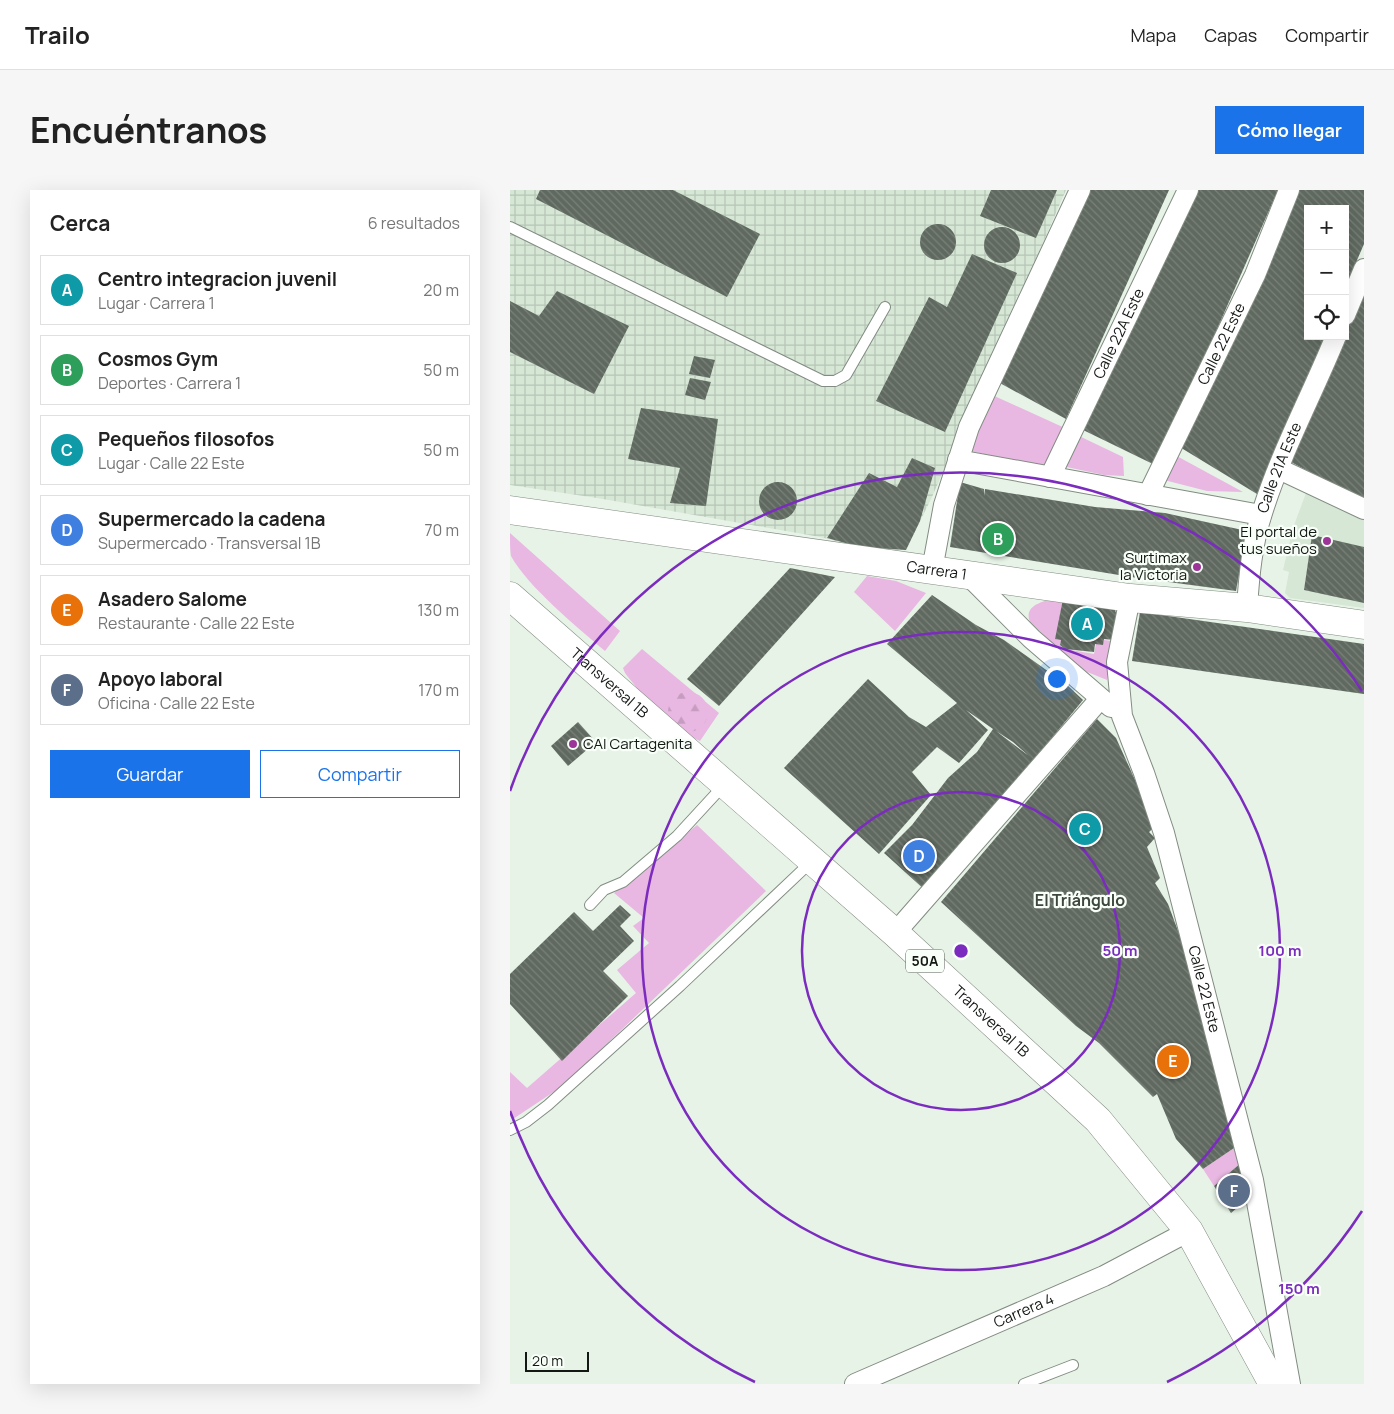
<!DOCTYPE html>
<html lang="es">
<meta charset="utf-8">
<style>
body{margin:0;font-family:Manrope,sans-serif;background:#f6f6f6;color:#222}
.controls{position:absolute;right:15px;top:15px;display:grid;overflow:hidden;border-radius:0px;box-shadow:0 5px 20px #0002}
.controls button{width:45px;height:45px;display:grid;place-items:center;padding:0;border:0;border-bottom:1px solid #e0e0e0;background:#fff;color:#222;font:25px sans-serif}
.scale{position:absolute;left:15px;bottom:12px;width:64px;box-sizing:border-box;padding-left:5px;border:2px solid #141814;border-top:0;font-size:14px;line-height:18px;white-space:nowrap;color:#141814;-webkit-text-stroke:4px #f8fef8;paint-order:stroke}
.you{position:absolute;left:546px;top:488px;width:18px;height:18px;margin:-12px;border:4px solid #fff;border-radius:50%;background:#1a73e8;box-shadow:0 0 0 8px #1a73e833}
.badge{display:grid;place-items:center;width:32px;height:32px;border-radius:50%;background:#1a73e8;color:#fff;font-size:16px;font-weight:700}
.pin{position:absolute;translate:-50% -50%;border:2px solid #fff;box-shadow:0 1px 5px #0006}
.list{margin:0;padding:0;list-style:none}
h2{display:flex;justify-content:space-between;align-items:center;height:65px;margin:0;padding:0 20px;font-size:21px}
h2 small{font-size:16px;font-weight:400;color:#767676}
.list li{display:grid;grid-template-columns:32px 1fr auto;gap:15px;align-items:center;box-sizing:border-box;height:70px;margin:0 10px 10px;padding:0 10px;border:1px solid #e0e0e0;border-radius:0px}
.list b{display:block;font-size:19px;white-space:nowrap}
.list p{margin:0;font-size:16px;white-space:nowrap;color:#767676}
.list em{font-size:16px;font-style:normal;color:#767676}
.actions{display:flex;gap:10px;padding:15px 20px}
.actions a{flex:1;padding:11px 0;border:1px solid #1a73e8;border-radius:0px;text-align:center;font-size:18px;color:#1a73e8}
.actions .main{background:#1a73e8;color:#fff}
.icon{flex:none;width:28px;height:28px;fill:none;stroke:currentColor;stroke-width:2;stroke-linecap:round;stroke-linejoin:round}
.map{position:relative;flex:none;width:854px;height:1194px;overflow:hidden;border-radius:0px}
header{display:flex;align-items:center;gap:30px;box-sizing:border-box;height:70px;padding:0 25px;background:#fff;border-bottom:1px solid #e0e0e0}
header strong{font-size:24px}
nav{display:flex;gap:28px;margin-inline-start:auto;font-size:18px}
.intro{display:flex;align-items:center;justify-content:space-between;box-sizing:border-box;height:120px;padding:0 30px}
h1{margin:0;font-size:35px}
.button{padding:12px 22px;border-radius:0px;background:#1a73e8;color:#fff;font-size:18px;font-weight:700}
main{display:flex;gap:30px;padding:0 30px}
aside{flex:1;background:#fff;border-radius:0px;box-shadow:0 5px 20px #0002}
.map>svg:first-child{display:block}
.built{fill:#d6e7d6}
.industrial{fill:url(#industrial-grid)}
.grass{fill:#e8b7e2}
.forest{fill:url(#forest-firs)}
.building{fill:url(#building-back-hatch);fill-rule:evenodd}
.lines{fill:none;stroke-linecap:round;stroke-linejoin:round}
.lane-casing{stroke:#828c82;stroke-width:12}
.street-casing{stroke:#828c82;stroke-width:22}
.secondary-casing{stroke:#828c82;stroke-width:29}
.primary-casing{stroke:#828c82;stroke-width:29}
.lane{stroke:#fff;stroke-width:10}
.street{stroke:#fff;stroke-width:20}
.secondary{stroke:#fff;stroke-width:28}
.primary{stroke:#fff;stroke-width:28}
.ring{fill:none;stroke:#7b2cbf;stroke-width:2.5}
.poi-dot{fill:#9d3497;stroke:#f8fef8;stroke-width:2}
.labels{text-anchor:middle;stroke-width:4.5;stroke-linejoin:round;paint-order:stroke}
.shield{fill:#f8fef8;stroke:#585d58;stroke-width:1}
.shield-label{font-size:14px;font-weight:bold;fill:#141814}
.street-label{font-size:15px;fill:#141814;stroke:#f8fef8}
.poi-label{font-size:15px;fill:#141814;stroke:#f8fef8;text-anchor:end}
.neighbourhood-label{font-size:16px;font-weight:bold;fill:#3d473e;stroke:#f8fef8}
.centre{fill:#7b2cbf;stroke:#f8fef8;stroke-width:2.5}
.ring-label{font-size:15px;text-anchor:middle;font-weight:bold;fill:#7b2cbf;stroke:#f8fef8;stroke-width:4.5;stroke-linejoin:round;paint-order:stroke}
</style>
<header>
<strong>Trailo</strong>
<nav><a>Mapa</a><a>Capas</a><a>Compartir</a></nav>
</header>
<div class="intro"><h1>Encuéntranos</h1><a class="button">Cómo llegar</a></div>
<main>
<aside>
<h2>Cerca<small>6 resultados</small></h2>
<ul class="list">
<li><span class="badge" style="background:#0f9aa8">A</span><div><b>Centro integracion juvenil</b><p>Lugar · Carrera 1</p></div><em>20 m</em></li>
<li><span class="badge" style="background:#2e9e5b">B</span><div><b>Cosmos Gym</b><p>Deportes · Carrera 1</p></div><em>50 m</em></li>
<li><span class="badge" style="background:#0f9aa8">C</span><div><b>Pequeños filosofos</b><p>Lugar · Calle 22 Este</p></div><em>50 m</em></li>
<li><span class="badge" style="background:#3f7fe0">D</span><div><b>Supermercado la cadena</b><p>Supermercado · Transversal 1B</p></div><em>70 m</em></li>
<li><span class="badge" style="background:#e8710a">E</span><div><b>Asadero Salome</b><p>Restaurante · Calle 22 Este</p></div><em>130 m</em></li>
<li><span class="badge" style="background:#5c6f8a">F</span><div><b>Apoyo laboral</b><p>Oficina · Calle 22 Este</p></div><em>170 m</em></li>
</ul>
<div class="actions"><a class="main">Guardar</a><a>Compartir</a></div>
</aside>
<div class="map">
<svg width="854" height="1194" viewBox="0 0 854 1194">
<defs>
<pattern id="industrial-grid" width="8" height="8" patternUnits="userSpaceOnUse" patternTransform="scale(1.25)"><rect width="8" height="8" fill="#d6e7d6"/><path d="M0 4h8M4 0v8" fill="none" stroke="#b7c5b7"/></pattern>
<pattern id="forest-firs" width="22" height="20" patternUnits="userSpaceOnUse" patternTransform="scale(1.25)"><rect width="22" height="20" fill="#e8b7e2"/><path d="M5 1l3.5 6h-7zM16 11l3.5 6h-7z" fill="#c69dc1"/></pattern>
<pattern id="building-back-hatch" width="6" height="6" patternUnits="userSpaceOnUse" patternTransform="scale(1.25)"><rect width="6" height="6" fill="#5f695f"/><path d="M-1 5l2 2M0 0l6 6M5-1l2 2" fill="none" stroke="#7a817a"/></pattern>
</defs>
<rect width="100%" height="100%" fill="#e7f3e7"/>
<path class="built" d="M796 303 854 330V418L780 408 775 403 779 382 773 380 783 338Z"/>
<path class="industrial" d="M0 0H556L422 307 396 360 350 357 310 347 87 308 0 295Z"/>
<path class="grass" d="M480 204 557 239 537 278 456 260Z
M567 245 613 267 614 286 594 285 552 276Z
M663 264 733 302 697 301 650 289Z
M0 343 110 441 95 461C68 438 18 397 1 366 0 360 0 350 0 343Z
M357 386 386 391 416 403 385 441 344 402Z
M540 409H553L546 449 551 450 550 455 555 459 584 464 586 454H592L594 450 602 451 597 490 570 479 520 432C514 417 529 413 540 409Z
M132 459 209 523 190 551C160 537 135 509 115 483L113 478Z
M187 635 256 701 54 895 3 929 0 926V882L17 898 126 803 107 780 139 753 123 736 134 728 104 703Z
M727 956 732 972 704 996 693 979Z"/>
<path class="forest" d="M158 522a20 20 0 1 1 40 0a20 20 0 1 1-40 0Z"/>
<path class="building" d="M30 0H163L250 44 217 107 26 9Z
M481 0H547L526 48 470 26Z
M573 0H659L556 229 488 192Z
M681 0H768L647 276 571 239Z
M782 0H854V54L835 98V19H798V146H815L747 304 668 256Z
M410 52a18 18 0 1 1 36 0a18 18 0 1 1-36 0Z
M474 55a18 18 0 1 1 36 0a18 18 0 1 1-36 0Z
M462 64 507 83 435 242 366 211 419 107 437 117Z
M854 97V311L779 271 835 146V141Z
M47 101 119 136 84 204 0 162V111L29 126Z
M184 166 205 170 200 188 179 184Z
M180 188 201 192 195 210 175 205Z
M131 218 208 229 196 316 160 313 170 278 118 269Z
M402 268 425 278 410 331 396 360 350 357 317 348 359 283 387 297Z
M450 292 474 299V306L475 299 585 317 655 323 737 341 726 401 621 387 440 357Z
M249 311a19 19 0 1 1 38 0a19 19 0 1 1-38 0Z
M802 345 854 357V413L794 400Z
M280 378 325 387 209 516 177 489Z
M422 405 466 435 494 450 556 494 573 510 416 701 374 663 402 635 438 588 467 562 483 539 456 520 478 540 449 573 427 557 402 582 421 605 369 664 274 578 358 489 399 527 416 537 447 513 377 454ZM486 541 503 552 519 566Z
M553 409 604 418 607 425 604 450 594 449 593 455 585 454 584 462 555 459 550 455 551 450 545 449Z
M630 422 854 454V504L622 471Z
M587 529 606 548 646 636 639 642 645 648 637 657 650 688 645 693 658 714 674 757 727 956 693 979 666 949 647 904 643 907 589 853 566 836 431 712Z
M68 532 86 552 58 576 41 556Z
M110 715 121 725 110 736 124 751 93 781 118 806 52 871 0 814V784L64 722 83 741Z
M732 972 741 1006 721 1023 704 996Z"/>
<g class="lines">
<defs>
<path id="lane" d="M0 37 313 191H325L336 185 375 117
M80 715 94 700 113 692 167 646 213 596
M0 940 16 932 38 915 170 796 301 672
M514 1194 563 1175"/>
<g id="street">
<path d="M835 125 854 79"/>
<path d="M448 270 751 325"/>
<path d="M769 279 854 319"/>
<path id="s1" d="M540 287 678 0"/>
<path id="s2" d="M638 305 745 85 779 0"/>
<path d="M422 380 434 315 459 237 570 0"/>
<path d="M458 385 522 449 601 517"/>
<path id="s3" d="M620 408 607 472 612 526 634 583 654 643 743 990 780 1194"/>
<path id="s4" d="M737 418C739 386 742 353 752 323 771 262 802 205 826 146"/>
<path d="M385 743 590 509"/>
<path id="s5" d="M345 1194 594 1086 679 1041"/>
</g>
<g id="secondary">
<path id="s6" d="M0 320 620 408 737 418 854 435"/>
</g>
<g id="primary">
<path id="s7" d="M0 406 385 743 588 930 679 1041 763 1194"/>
</g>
</defs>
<use href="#lane" class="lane-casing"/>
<use href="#street" class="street-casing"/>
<use href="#secondary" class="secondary-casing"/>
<use href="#primary" class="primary-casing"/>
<use href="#lane" class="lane"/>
<use href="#street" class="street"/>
<use href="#secondary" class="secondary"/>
<use href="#primary" class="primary"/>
</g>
<g class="ring">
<circle cx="451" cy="761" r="159"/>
<circle cx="451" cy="761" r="319"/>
<path d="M852 1021A478 478 0 0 1 657 1192M245 1192A478 478 0 0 1 0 921M0 601A478 478 0 0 1 852 501"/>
</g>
<g class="poi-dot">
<circle cx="817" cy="351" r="5"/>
<circle cx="687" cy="377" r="5"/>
<circle cx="63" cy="554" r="5"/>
</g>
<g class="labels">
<rect class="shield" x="396" y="759.5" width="38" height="23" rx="4"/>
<g class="shield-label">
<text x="415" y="776">50A</text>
</g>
<g class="street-label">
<text dy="5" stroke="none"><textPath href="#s1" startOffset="159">Calle 22A Este</textPath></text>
<text dy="5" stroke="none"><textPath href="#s2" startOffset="168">Calle 22 Este</textPath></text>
<text dy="5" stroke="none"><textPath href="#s4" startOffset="145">Calle 21A Este</textPath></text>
<text dy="5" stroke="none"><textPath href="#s6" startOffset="431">Carrera 1</textPath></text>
<text dy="5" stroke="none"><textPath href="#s7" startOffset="132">Transversal 1B</textPath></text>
<text dy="5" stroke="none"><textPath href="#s3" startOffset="405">Calle 22 Este</textPath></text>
<text dy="5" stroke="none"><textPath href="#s7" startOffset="642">Transversal 1B</textPath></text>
<text dy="5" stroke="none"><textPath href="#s5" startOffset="184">Carrera 4</textPath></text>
</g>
<g class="poi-label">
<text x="807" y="347">El portal de<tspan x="807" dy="17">tus sueños</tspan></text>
<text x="677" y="373">Surtimax<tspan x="677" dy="17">la Victoria</tspan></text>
<text x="73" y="559" text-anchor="start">CAI Cartagenita</text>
</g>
<g class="neighbourhood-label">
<text x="570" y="716">El Triángulo</text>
</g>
</g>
<circle cx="451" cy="761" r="8" class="centre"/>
<g class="ring-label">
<text x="610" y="766">50 m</text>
<text x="770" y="766">100 m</text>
<text x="789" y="1104">150 m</text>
</g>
</svg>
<div class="controls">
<button>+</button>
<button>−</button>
<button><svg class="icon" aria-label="locate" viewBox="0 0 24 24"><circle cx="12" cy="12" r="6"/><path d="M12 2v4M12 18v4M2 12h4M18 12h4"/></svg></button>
</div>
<div class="scale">20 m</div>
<div class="you"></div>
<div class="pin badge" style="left:577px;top:434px;background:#0f9aa8">A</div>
<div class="pin badge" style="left:488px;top:349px;background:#2e9e5b">B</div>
<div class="pin badge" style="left:575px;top:639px;background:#0f9aa8">C</div>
<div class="pin badge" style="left:409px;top:666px;background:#3f7fe0">D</div>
<div class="pin badge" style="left:663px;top:871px;background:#e8710a">E</div>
<div class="pin badge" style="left:724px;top:1001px;background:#5c6f8a">F</div>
</div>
</main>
